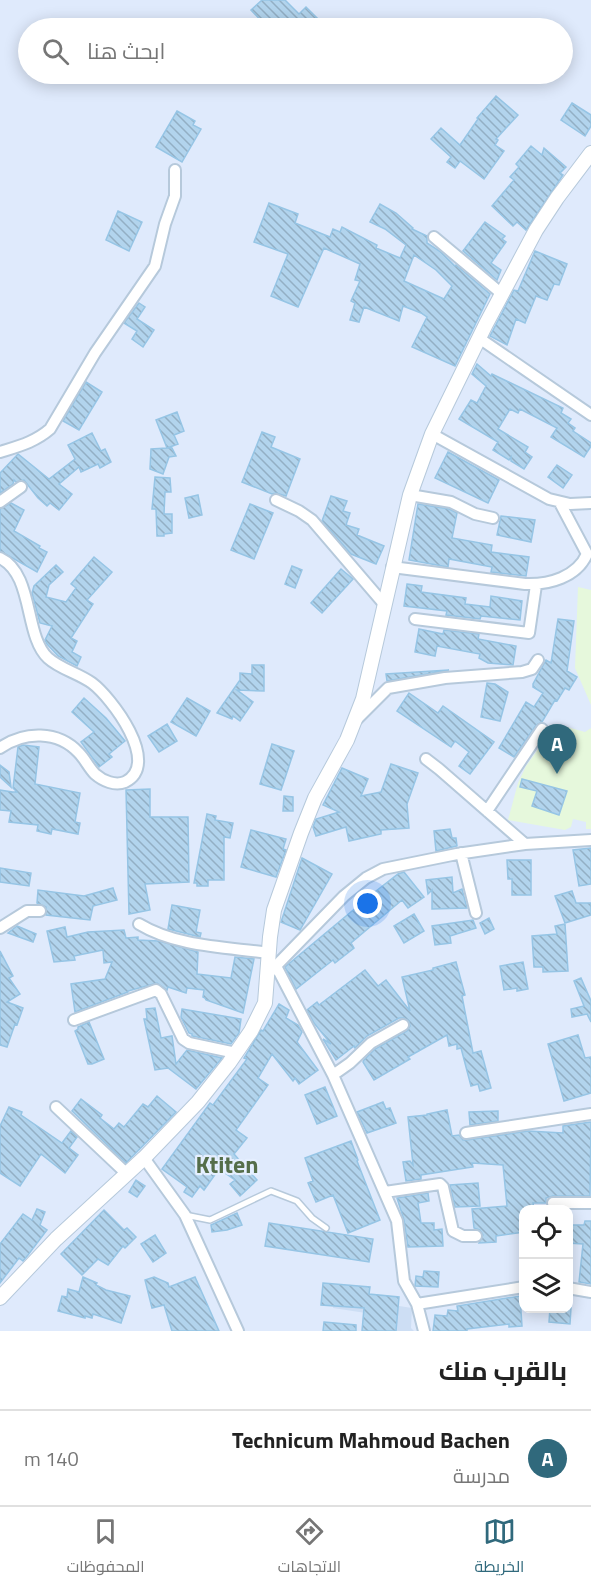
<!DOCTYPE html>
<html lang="ar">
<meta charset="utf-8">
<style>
body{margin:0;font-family:"Titillium Web",Cairo,sans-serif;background:#f2f2f2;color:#222;direction:rtl}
.controls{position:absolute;right:18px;bottom:18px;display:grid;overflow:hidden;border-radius:12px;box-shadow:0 3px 15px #0003}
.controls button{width:54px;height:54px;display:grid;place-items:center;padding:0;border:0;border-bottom:2px solid #e0e0e0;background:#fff;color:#222;font:30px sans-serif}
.you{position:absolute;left:368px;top:904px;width:21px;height:21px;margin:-15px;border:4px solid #fff;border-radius:50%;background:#1a73e8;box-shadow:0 0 0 9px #1a73e833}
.badge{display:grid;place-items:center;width:39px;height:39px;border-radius:50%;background:#30697c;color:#fff;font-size:20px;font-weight:700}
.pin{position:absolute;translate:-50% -50px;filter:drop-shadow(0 2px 3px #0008)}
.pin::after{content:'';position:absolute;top:32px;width:21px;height:18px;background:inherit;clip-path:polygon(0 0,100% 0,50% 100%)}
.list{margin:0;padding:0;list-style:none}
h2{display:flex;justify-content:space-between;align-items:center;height:78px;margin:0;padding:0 24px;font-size:26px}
h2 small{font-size:20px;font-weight:400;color:#767676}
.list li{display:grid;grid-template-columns:39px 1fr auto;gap:18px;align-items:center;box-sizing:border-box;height:96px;padding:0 24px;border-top:2px solid #e0e0e0}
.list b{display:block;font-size:22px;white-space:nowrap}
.list p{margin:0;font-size:20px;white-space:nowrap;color:#767676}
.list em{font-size:20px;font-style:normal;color:#767676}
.icon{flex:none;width:33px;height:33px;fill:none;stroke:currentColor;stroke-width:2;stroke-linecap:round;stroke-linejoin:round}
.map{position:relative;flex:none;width:591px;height:1331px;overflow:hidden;direction:ltr}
.search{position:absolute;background:#fff;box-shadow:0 3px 15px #0003;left:18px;right:18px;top:18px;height:66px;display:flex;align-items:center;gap:15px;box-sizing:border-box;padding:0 21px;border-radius:33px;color:#767676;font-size:22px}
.sheet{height:174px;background:#fff}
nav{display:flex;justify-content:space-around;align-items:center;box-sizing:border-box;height:84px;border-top:2px solid #e0e0e0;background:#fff;font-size:16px;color:#767676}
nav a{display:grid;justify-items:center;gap:3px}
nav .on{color:#30697c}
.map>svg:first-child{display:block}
.residential{fill:#cddef4}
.education{fill:#e6f8dc}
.building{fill:url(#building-back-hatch);stroke:#96c5e5;stroke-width:1.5;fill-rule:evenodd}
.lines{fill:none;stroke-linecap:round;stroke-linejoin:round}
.service-casing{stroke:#b6c9db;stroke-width:8}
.minor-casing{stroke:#b6c9db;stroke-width:14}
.tertiary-casing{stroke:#b6c9db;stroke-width:16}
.service{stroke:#fff;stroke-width:5}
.minor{stroke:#fff;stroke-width:10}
.tertiary{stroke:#fff;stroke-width:14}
.labels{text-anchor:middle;stroke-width:4.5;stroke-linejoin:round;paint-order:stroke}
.district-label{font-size:24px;font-weight:bold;fill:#556e4a;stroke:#e5efff}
</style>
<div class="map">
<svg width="591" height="1331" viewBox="0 0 591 1331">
<defs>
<pattern id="building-back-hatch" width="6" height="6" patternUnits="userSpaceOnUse" patternTransform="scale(1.5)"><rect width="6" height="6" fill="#b2d4ed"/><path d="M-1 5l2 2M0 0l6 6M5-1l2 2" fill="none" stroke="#93afc4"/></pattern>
</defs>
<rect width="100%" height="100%" fill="#dfeafc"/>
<path class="residential" d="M335 1296 412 1308 411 1328 414 1331H377L379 1315 333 1308Z"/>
<path class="education" d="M578 587 591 590V705L575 668Z
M556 724 585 732 591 728V829H586V822L573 819 571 827 565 830 508 820 518 783 526 766Z"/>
<path class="building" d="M262 0H285L299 14 306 7 321 22 314 28H268L251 10Z
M496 96 518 115 496 139 498 140 495 145 504 151 484 179 460 161 455 168 447 162 451 157 431 139 441 128 460 145 478 119 477 118Z
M572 103 591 115V126L585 136 561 120Z
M177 111 195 121 193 125 201 129 182 162 156 147Z
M531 146 542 155 544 148 566 167 560 173 563 175 526 230 517 222 513 226 492 206 514 180 510 177 519 167 516 164Z
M269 203 298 214 295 223 330 237 333 229 340 232 342 227 377 245 376 248 400 258 406 245 385 229 370 222 380 204 396 213 413 228 412 229 427 236V243L441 252 455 266 456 265 490 294 455 366 412 347 427 317 421 313 403 306 399 321 364 307 359 322 350 320 355 303 351 301 360 281 355 280 360 264 324 248 298 307 271 296 288 254 254 242ZM414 255 436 270 452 286 444 299 404 281Z
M118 211 142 222 129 251 106 240Z
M485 222 505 236 502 239 506 242 491 263 501 270 497 280 463 251Z
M535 251 567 264 559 285 554 284 547 300 536 296 525 323 516 319 507 345 490 336 514 290 518 291Z
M139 303 145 307 137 319 154 330 143 347 132 339 137 331 124 323Z
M477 364 491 376 492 374 563 408 561 413 571 419 568 423 575 428 573 431 591 443V446L584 457 551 437 557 428 520 409 518 413 510 409 498 429 528 447 525 452 532 457 524 469 511 461V457L509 460 493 450 498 442 459 419 471 400 477 403 486 386 472 374Z
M86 382 102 392 79 430 63 421Z
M177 412 184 431 174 435 178 444 167 448H172L176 456 169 457 163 474 150 469 151 449 167 448 156 420Z
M262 432 275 437 271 447 300 459 286 496 276 493 272 494 242 482Z
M92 433 101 451 105 449 111 462 100 468 98 464 81 472 79 467 59 484 72 494 59 510 50 503 47 506 38 498 24 480 16 482 14 480 13 484 0 493V473L18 454 49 479 75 459 68 445Z
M448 452 499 480 488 503 435 478Z
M557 465 572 475 563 488 548 477Z
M155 477 170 478 171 492H165L164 514H172V533L164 534V536H157L156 509H152Z
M198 495 202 515 189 518 185 498Z
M331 496 347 501 343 511 350 513 346 525 359 529 357 535 384 546 376 564 351 554 322 521Z
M11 503 24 510 14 531 40 546 39 548 47 552 37 572 0 551V509Z
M250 504 273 513 254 559 231 550Z
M418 504 449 509 457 513 452 538 492 545 491 552 529 557 526 576 491 572 492 567 449 559 448 567 409 560Z
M501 516 535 520 531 542 497 535Z
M94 557 112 572 87 600 93 604 71 638 77 641 72 652 81 657 77 666 58 656 47 644 45 640 52 626 40 623 32 593 34 586 56 565 63 572 49 585 46 597 66 602 76 588 71 584Z
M292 566 302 570 295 588 285 584Z
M341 569 353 579 322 613 311 603Z
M407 584 422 586 421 592 466 598 465 604 490 607 491 596 522 601 520 620 481 616 480 619 446 615 447 611 404 606Z
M558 619 574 621 567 671 577 677 569 690 565 688 557 701 555 700 542 722 536 725 514 757 499 748 526 702 534 707 543 693 533 687V684L546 660 551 663Z
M419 629 443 634 444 630 479 634 478 639 516 646 513 665 488 663 479 658 480 654 437 646 435 656 415 652Z
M252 665H264V691L237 690 253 702 240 721 233 716 232 719 217 713 240 680V673L252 674Z
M449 670 444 671 387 681 386 674Z
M487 683 495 684 508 692 500 721 481 717Z
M409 693 438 713 443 706 494 742 470 774 459 766 469 752 455 741 451 747 397 711Z
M84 698 106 718 125 741 109 754 112 757 99 767 81 742 94 732 72 712Z
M187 698 210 711 196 736 171 722Z
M167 724 177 741 159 752 148 736Z
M272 744 294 751 281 790 260 784Z
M23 745 39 747 35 784 80 793 75 822 80 823 78 834 52 829 51 834 37 831 38 825 9 822 11 811 0 810V790L12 792V793V792H17L13 788 18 747Z
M391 764 418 773 407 804 409 828 381 830V834L349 841 346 827 316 836 313 827 316 819 339 812 323 805 342 768 368 779 361 796 381 792Z
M0 765 9 772 11 787 0 777Z
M522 779 567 791 559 815 532 806 537 791 520 787Z
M150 789V817H188L189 882 145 884 150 910 129 914 126 790Z
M284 796 293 797V811H283Z
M207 814 216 816 215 820 233 823 230 838 224 837V880H208V886H197V883H194Z
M450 829 452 838H456L457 846 436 851 434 831Z
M251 830 286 839 283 849 286 850 276 877 241 867Z
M591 848V884L579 886 573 850Z
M302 858 332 874 300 930 281 922Z
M507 860H531V895H512V879H508Z
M0 868 31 873 29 886 0 882Z
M404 872 424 897 408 908 402 900 351 943 354 948 335 963 333 960 296 989 285 967 376 891 398 874Z
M452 877 453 893 462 889 467 908 432 909V890L428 894 426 880Z
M113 888 117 900 93 906 90 920 46 915V907L37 903 38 890 84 896Z
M572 891 576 903H591V915L565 923 555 896Z
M172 905 200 910 196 932 201 933 200 937 168 929Z
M414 914 424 931 404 943 394 926Z
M489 918 494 929 485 934 480 923Z
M473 920 476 928 450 936 451 943 435 945 432 926Z
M565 924 568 971 543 972V967H534L532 936 557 934 555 926Z
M17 926 36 934 33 942 8 933Z
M65 927 67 937 88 932 124 930 126 938 138 937V940L159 941 198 952 197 974 231 978 235 957 254 959 243 1013 206 1000 205 998 203 997 204 990 187 988 186 993 168 987 167 990 157 983 128 991V992L75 1012 71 984 105 979 112 962 104 963 103 950 74 956 75 960 54 962 47 931Z
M0 951 13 976 9 978 20 994 7 1002 23 1008 17 1025 15 1024 7 1047 0 1045Z
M456 962 465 995 462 996 473 1053 481 1051 491 1088 480 1091 478 1084 471 1086 461 1048 457 1049V1044L449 1046 447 1035 408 1057 410 1059 374 1080 363 1062 364 1060 375 1049 407 1031 410 1026 409 1021 404 1018H399L367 1036 355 1048 354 1046 336 1060 323 1039 331 1044 314 1023 307 1010 317 1002 319 1005 365 970 378 986 386 980 410 1011 402 977 433 970V968Z
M523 962 528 989 517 991V988L504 990 500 966Z
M581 978 591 1001V1022L587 1014 572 1017 571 1009 584 1006 574 981Z
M279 1004 289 1010 286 1018 298 1025 302 1032 297 1042 318 1070 299 1084 295 1078 293 1081 272 1054 258 1078 268 1085 236 1130 247 1138 234 1154 257 1180 240 1196 230 1184 235 1180 219 1169 204 1190 200 1186 192 1197 184 1192 187 1187 162 1169 210 1103 213 1105 247 1059 244 1058 261 1030 263 1031Z
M155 1008 161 1038 172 1036 176 1064 187 1050 222 1058 196 1089 168 1068 155 1070 144 1019H147L146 1009Z
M182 1009 241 1019 239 1033 231 1044 192 1036V1034L189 1033 181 1017Z
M89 1022 104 1059 92 1064H88L75 1031 78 1029V1027Z
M578 1035 585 1058 591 1057V1093L564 1101 548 1044Z
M325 1087 337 1116 317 1124 305 1095Z
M157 1096 176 1112 126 1163 72 1111 81 1099 102 1115 100 1118 114 1129 119 1123 124 1127 143 1104 148 1107Z
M383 1102 386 1109 390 1108 396 1123 367 1133 357 1112Z
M9 1107 22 1112 21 1115 62 1143 71 1131 77 1137 69 1148 78 1155 65 1173 41 1154 20 1186 0 1173V1126Z
M447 1110 452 1136 459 1135 463 1140H467L528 1131 563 1133V1126L591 1122 590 1196H553L546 1198V1203H533L534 1209H524V1232L496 1236V1242L479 1243 483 1235 480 1230 474 1228 472 1209 507 1206 503 1165 472 1163 473 1167 421 1175V1179L406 1181 403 1162 410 1161 413 1165 408 1117 427 1115V1114Z
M498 1111V1121L470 1125 469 1112Z
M351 1141 358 1160 357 1161 380 1220 348 1233 333 1195 316 1202 308 1183 313 1181 305 1158Z
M136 1180 145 1186 137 1197 129 1192Z
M478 1183 480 1206 455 1207 450 1185Z
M428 1193 429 1201 418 1203 421 1223H434V1230L442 1229 443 1246 408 1247 404 1220 397 1198Z
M37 1209 45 1212 40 1225 47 1230 28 1255 23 1261 19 1258 0 1283V1244L23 1214 32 1220Z
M104 1210 124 1230 127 1228 136 1237 125 1248 123 1246 108 1265 98 1259 82 1275 61 1254Z
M237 1213 242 1225 227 1230 212 1232 211 1225Z
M585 1221H591V1284L579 1282 583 1244 568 1243V1225H584Z
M269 1223 373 1239 369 1262 265 1246Z
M155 1235 166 1253 153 1262 141 1244Z
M424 1271 439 1272 438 1287 415 1286 416 1276 423 1277Z
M83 1277 97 1283 96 1285 106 1290 130 1296 121 1323 93 1314 92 1318 85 1316V1318L58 1311 62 1296 67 1297 68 1289 79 1292Z
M154 1277 168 1283 169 1287 195 1277 219 1331H172L164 1305 152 1308 145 1280Z
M323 1283 370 1287 369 1294 399 1297 396 1331H362L364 1308 321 1305Z
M520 1296 522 1326 509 1327V1324L467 1329V1331H433L435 1315 447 1316 448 1310 458 1311 457 1306Z
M550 1308H571L570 1324 549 1322Z
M324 1322 356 1325V1331H323Z"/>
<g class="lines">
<defs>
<path id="service" d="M185 1215 210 1220 271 1191 297 1201 312 1218 326 1228"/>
<path id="minor" d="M434 237 502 294
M479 338 591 415
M432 434 549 499 570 504 591 503
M0 452C19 446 35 442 50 429L95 353 155 266 165 224 175 196V170
M410 495 451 502 475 514 493 518
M276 500 299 511 312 520 384 604
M0 502 21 487
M0 558C34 574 24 636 48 658 60 669 78 673 92 683 111 697 162 764 125 782 115 786 103 781 95 774 89 768 85 759 79 753 58 730 24 731 0 748
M392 567 525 584C549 585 577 577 587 554L560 503
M415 619 529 633 536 585
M357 719 388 688 445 678 522 672 532 669 538 660
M426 759 439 769 525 844
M487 811 542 729
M461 853 476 913
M139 924C177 947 226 947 269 953
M0 928 27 911H40
M276 966 333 1075 397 1221 404 1281 417 1304 424 1331
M271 971 344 896 366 878 383 869 457 854 525 844 591 840
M74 1020 156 990 161 994 183 1039 189 1043 236 1053
M333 1075 350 1063 371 1043 403 1025
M56 1107 127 1174
M466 1133 591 1114
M144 1158 185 1215 238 1331
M385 1192 440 1184 443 1187 453 1231 463 1236H476
M553 1203H591
M568 1288 591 1292
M417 1304 524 1287"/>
<path id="tertiary" d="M0 1298 56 1239 144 1158 198 1102 229 1063 251 1031 265 1003 270 937 274 910 301 833 315 798 347 740 363 699 410 495 432 434 486 324 536 230 557 198 591 153"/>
</defs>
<use href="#service" class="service-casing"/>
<use href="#minor" class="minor-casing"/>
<use href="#tertiary" class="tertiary-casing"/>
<use href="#service" class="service"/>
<use href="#minor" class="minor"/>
<use href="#tertiary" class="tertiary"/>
</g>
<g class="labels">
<g class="district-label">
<text x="227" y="1173">Ktiten</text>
</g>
</g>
</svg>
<div class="controls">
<button><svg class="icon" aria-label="locate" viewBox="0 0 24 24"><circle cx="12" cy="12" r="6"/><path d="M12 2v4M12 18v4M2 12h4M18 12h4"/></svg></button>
<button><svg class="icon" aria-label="layers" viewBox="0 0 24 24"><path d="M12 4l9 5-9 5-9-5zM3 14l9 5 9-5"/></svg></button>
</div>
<div class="you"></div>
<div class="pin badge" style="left:557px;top:774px">A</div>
<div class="search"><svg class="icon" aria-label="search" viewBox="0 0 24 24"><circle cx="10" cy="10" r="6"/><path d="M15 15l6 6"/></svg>ابحث هنا</div>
</div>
<section class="sheet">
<h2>بالقرب منك<small></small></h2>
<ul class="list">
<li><span class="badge">A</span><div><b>Technicum Mahmoud Bachen</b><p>مدرسة</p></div><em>140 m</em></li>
</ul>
</section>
<nav>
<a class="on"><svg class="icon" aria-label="map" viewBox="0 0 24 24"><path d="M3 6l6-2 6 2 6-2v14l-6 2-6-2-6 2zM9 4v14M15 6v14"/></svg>الخريطة</a>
<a><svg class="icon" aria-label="directions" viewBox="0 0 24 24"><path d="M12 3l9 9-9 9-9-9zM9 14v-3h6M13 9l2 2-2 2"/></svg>الاتجاهات</a>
<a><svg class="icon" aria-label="saved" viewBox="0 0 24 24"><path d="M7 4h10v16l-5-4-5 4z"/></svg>المحفوظات</a>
</nav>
